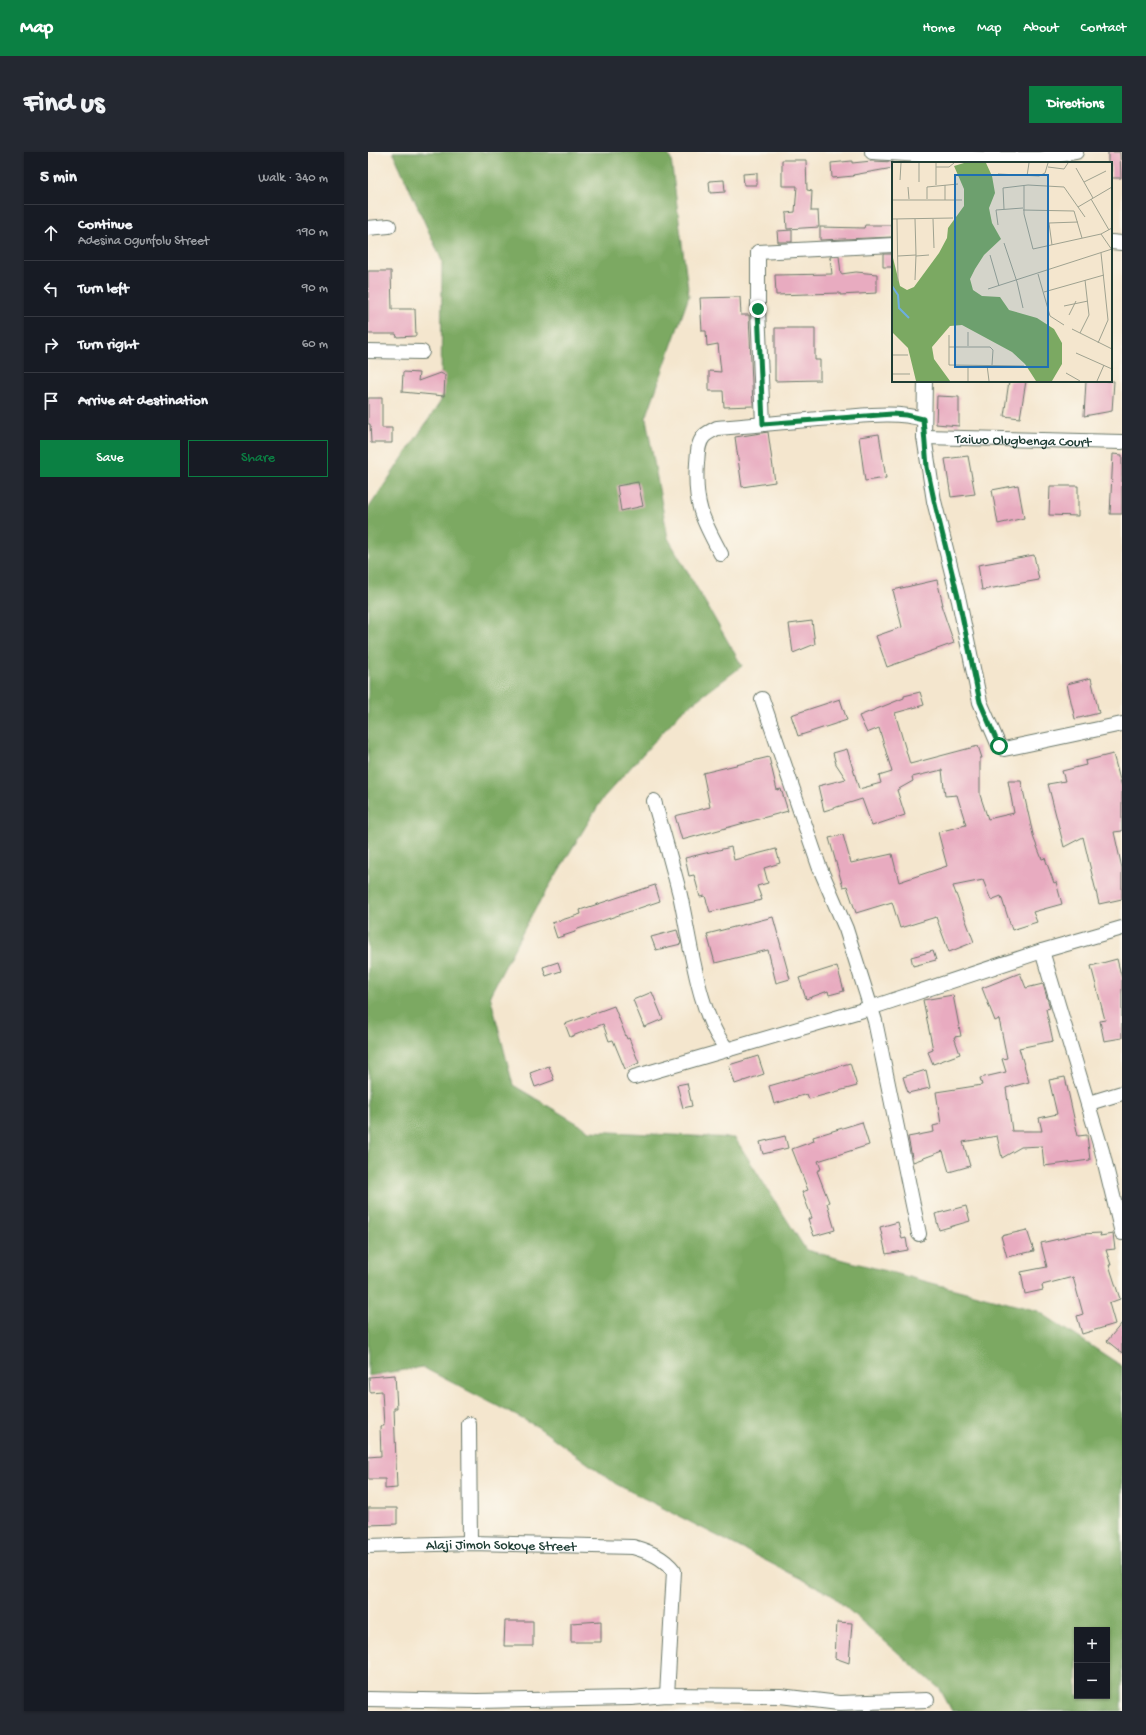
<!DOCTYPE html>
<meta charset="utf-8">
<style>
body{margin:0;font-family:"Gochi Hand",sans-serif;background:#242831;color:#f1f3f6}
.controls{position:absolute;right:12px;bottom:12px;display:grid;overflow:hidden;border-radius:0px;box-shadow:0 1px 3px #0004}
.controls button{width:36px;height:36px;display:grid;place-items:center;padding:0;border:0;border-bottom:1px solid #363941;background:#171b24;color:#f1f3f6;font:20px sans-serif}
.stop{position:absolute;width:12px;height:12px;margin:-9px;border:3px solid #0b8043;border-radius:50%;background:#fff}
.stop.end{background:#0b8043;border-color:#fff;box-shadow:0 1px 4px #0008}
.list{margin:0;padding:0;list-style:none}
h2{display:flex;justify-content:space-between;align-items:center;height:52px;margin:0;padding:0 16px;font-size:17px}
h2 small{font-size:13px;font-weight:400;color:#9ea1a6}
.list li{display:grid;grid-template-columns:26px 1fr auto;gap:12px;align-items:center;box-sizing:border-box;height:56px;padding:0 16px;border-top:1px solid #363941}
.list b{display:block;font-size:15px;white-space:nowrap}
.list p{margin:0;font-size:13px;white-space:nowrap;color:#9ea1a6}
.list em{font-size:13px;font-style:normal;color:#9ea1a6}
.actions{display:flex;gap:8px;padding:12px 16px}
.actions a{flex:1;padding:9px 0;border:1px solid #0b8043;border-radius:0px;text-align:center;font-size:14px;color:#0b8043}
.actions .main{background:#0b8043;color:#fff}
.icon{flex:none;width:22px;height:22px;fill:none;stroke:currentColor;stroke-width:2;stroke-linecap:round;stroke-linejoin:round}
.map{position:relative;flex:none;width:754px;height:1559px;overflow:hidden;border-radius:0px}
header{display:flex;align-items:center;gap:24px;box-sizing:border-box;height:56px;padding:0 20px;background:#0b8043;color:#fff}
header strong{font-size:19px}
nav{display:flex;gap:22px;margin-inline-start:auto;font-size:14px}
.intro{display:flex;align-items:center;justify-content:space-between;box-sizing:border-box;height:96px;padding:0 24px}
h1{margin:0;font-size:28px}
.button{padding:10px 18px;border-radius:0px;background:#0b8043;color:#fff;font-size:14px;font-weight:700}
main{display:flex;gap:24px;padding:0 24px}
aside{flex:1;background:#171b24;border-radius:0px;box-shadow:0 1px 3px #0004}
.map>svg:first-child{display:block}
.forest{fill:#7ba962;stroke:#4d734b;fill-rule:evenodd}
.building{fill:#e8abc0}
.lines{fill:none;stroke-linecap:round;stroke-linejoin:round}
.street-casing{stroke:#6a786a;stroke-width:16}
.street{stroke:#fff;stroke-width:14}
.route{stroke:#0b8043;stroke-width:5}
.labels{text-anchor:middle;stroke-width:4;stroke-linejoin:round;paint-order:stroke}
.street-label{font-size:14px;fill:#1f3d34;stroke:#fbf7ec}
.inset-river{fill:none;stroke:#6daee1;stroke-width:2}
.inset-road{fill:none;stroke:#9fa290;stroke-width:1}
.view{fill:#1f6fb2;fill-opacity:0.15;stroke:#1f6fb2;stroke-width:2}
.inset-edge{fill:none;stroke:#1f3d34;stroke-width:2}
</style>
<header>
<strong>Map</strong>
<nav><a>Home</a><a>Map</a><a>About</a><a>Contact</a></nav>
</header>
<div class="intro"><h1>Find us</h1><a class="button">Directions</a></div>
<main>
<aside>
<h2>5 min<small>Walk · 340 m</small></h2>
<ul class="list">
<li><svg class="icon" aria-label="ahead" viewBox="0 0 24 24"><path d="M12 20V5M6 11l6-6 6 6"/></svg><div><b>Continue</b><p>Adesina Ogunfolu Street</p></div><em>190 m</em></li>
<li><svg class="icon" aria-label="left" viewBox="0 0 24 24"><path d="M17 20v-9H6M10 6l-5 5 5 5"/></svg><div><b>Turn left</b></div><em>90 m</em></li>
<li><svg class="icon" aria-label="right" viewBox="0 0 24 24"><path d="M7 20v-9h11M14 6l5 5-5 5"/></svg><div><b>Turn right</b></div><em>60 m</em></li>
<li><svg class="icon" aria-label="arrive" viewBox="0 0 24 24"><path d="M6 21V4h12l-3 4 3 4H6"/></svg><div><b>Arrive at destination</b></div></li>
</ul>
<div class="actions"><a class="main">Save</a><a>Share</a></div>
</aside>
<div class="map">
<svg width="754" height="1559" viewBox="0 0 754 1559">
<rect width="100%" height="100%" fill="#fbf7ec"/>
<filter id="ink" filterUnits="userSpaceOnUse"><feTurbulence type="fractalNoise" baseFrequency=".025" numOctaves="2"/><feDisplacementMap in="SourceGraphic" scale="8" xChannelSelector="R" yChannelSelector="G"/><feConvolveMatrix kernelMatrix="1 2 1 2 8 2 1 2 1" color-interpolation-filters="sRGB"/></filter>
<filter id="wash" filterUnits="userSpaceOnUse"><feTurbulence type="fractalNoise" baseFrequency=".012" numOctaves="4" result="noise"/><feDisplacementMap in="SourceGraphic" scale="16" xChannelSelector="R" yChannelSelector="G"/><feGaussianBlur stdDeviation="0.9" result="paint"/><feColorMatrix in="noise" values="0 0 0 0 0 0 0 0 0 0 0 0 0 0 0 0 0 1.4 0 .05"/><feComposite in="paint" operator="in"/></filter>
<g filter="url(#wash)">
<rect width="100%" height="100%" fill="#f4e6ce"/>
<path class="forest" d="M25 0H299L303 8 321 144 278 266 300 386 374 514 313 560 235 646 163 764 122 843 145 933 222 979 367 986 438 1098 670 1159 754 1214V1559H584L572 1537 461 1441 248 1332 170 1275 54 1215 0 1224V357L73 249 74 109ZM709 1478H739V1544H709Z"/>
<g id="blocks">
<path class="building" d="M740 0H752L753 26H743V11H740Z
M414 8H438L439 38 444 39 443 59H450L451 75 419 77 418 61 427 60 429 34H414Z
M484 9V11L504 9 525 10V16L485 23 486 24 464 26 463 11Z
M389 21V33H376L375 22Z
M356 28 357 40 342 41 341 29Z
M497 73H525V85L452 88V75L496 76Z
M424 78V90H410L409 79Z
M515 102H525V115H515Z
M471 104 473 122 488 120 509 122V141L472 143V141L408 143 407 123 464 122 462 105Z
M0 119H23L24 157H47L48 184 29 185 28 182H0Z
M372 145 373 163H381L385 254 356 255 355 239H341V219L353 220 350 192 339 194 338 179H334L332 146Z
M407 176H447V208H452V228L407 229Z
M35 220 51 221 50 229 72 221 77 223 76 244 34 240Z
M641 229H658L652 266 636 264Z
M718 229H746L744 259 716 264Z
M569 244 591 245V274L568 272Z
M0 246H14V276H24V291H3L2 272H0Z
M400 280 407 330 374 335 367 285Z
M511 282 518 326 497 329 491 285Z
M745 302 754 303V362H742Z
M600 304 607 342 583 345 577 307Z
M270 330 275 354 253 359 249 334Z
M650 333 656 366 630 372 624 338Z
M682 334H710V364L681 363Z
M666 403 671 428 614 438 610 413Z
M569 428 575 453H573L586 491 519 515 508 484 534 475 525 438Z
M444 469 447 492 425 501 421 472Z
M723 526 731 561 707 567 699 532Z
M552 540 556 553 527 561 542 612 610 594 614 606H612V643L620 667 646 661 640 629H653L666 687 674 707 677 706 686 731 688 730 694 752 665 760 669 770 644 778 633 744 623 748 615 728 585 734 606 790 581 800 568 765 532 776 524 750 488 761 479 734 475 735 461 686 475 683 483 711 524 702 531 730 579 714 570 680 598 673 589 643 577 644 574 618 544 625 545 629 529 638 537 663 504 674 494 647 456 659 450 634 478 627 468 612 465 601 479 597 491 637 513 631 511 624 524 620 511 576 499 581 491 564 536 546V544Z
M472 547 479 568 430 584 423 563Z
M745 602 754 635V679L746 680 754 716V747L731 752 715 685 696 695 680 632 697 629 694 619 718 613 717 609Z
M401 605 409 638 413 637 420 659 314 688 307 664 342 655 335 621Z
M363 695 366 708 408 697 412 711 396 716 400 731 389 734 394 748 342 760 337 744 332 745 326 723 321 724 317 706Z
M287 733 292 749 207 778V780L189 786 184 771 213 762 212 758Z
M405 765 422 827 408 831 400 798 347 811 339 782Z
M309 778 313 792 288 798 283 785Z
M565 799 568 808 545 814 543 805Z
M749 807 754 827V886L736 889 732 869 737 868 723 814Z
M190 810 193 819 178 824 175 815Z
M469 814 476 839 461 843 460 839 438 847 431 826Z
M652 821 658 836 675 832 682 856 678 857 685 889 651 896 661 930 638 936 644 979H674L671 966 689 962 681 928 697 925 710 984 719 983 722 1008 676 1014 674 994 653 995 634 1006 629 984 595 990 602 1014 581 1020 575 999 545 1010 540 985 566 980 565 974 573 972 568 940 614 933 612 926 638 920 634 907 639 906 631 867 627 869 614 836Z
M284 840 295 867 276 875 265 848Z
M585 843 593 884 586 885 592 902 565 912 560 900 565 898 555 848Z
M246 854 259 887 261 886 271 911 257 917 245 888 241 889 235 872 202 885 197 872Z
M390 904 396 922 367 932 361 913Z
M482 911 489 934 441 947 439 942 406 952 401 934Z
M181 914 186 928 167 935 162 921Z
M558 918 562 936 540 941 535 925Z
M319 931 324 954 315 956 309 933Z
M494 970 501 993 450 1009 453 1017 449 1019 461 1050 459 1051 467 1078 446 1084 440 1067 444 1066 434 1040 440 1038 424 997 446 989 445 985Z
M417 984 420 996 395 1002 392 990Z
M598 1054 602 1069 571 1078 567 1062Z
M530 1070 534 1087 538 1086 540 1098 518 1102 512 1075Z
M659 1078 666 1099 639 1105 633 1084Z
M733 1081 732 1084 745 1082 747 1097 738 1098 743 1113H741L752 1147 741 1151 747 1172 714 1182 709 1164 715 1162 705 1125 674 1133 675 1138 657 1142 653 1120 679 1115 673 1091 712 1082Z
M754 1171V1201L739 1189Z
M27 1223 29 1256H26L29 1336 17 1337V1327H0V1305L13 1304 12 1274H16L14 1239 2 1240 1 1225Z
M0 1356H29V1372L0 1373Z
M137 1469H165V1494H136Z
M233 1469V1490H203V1471Z
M469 1470 484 1471 481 1511 467 1506Z"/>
</g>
</g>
<g filter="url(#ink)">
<use href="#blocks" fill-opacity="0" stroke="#6a786a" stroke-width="1"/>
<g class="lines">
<defs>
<g id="street">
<path d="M504 0 620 7H672L708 0"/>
<path d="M0 76 21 74"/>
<path d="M743 90 754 91"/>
<path d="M0 199 54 200"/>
<path d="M557 229 556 285 566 349 591 449 612 550 631 594 636 597 754 572"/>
<path d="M395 272 390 157V100L525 93"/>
<path id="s1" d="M556 285 754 290"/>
<path d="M353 402C334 367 326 352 329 311 330 302 329 292 336 284 339 281 345 278 349 276 392 273 434 268 476 265 503 263 529 260 555 267"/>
<path d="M394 547 451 714 478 777 507 869 551 1082"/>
<path d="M286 649C295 680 304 712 312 743 322 786 330 866 360 898"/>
<path d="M674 799 734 999 754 1081"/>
<path d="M266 925 502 856 674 799 754 776"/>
<path d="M721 951 754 941"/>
<path d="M101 1272 102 1391"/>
<path id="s2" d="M0 1394 102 1391 265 1395C282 1400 295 1405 306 1419L299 1543"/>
<path d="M0 1547 109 1549 263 1546 299 1543 412 1544 471 1551 559 1548"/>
</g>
</defs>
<use href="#street" class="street-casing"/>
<use href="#street" class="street"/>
</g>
</g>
<g class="lines" filter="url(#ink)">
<path class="route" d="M390 157 395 272 524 262 538 263 555 267 559 315 566 348 591 449 612 550 631 594"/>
</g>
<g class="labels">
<g class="street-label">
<text dy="5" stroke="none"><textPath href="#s1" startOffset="99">Taiwo Olugbenga Court</textPath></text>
<text dy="5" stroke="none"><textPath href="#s2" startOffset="133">Alaji Jimoh Sokoye Street</textPath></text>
</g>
</g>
<g transform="translate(524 10)">
<rect width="220" height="220" fill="#f4e6ce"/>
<path d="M72 1H94L100 14 103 31 97 46 100 61 109 77 92 93 83 107 78 117 81 128 90 134 108 135 117 148 145 156 162 167 170 181V202L160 219H144L133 202 120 190 70 163 58 164 40 185 42 197 58 219H24L16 186 0 170V92L8 124 15 128 22 125 47 91 55 76 56 66 72 44V27L62 4Z" fill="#7ba962"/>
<path class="inset-river" d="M0 124 6 133 7 146 17 156"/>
<path class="inset-road" d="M44 1V23M44 5H57L62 1M156 5 172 7 176 1M184 6 201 36M106 12 147 14 153 11 156 1M135 14 137 1M8 18 9 1M27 20V1M192 20 214 9M132 24V52L141 87 209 72 220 66M16 25 17 37M35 37V25L66 22M199 37 217 68M0 38H70M53 38V23M186 45 220 25M112 47 111 26 136 23 172 25 193 55M131 48 182 49 190 76M0 57 61 56M5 57 6 119M41 57 42 86M106 63 104 48 131 46M209 72 220 88M112 81 125 120 131 146M160 83 157 61 186 60M98 93 107 124M6 94 24 93 23 57M24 94 37 93M146 112 158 154 172 163M23 118 24 93M96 127 220 87M152 130 212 113M172 144 196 139M177 153 184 139M180 167 220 187M76 170V184M188 171 197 153 193 118M57 173V203L132 204M206 181 216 158 209 91M57 185H98L101 188 100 203M184 191 220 207M0 193H16M95 203 97 219M174 211 188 219M0 212H18M76 219V204M205 219 212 203"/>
<path class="view" d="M63 13H156V205H63Z"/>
<rect width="220" height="220" class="inset-edge"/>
</g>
</svg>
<div class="controls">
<button>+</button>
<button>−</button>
</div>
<div class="stop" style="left:631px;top:594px"></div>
<div class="stop end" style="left:390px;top:157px"></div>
</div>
</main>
